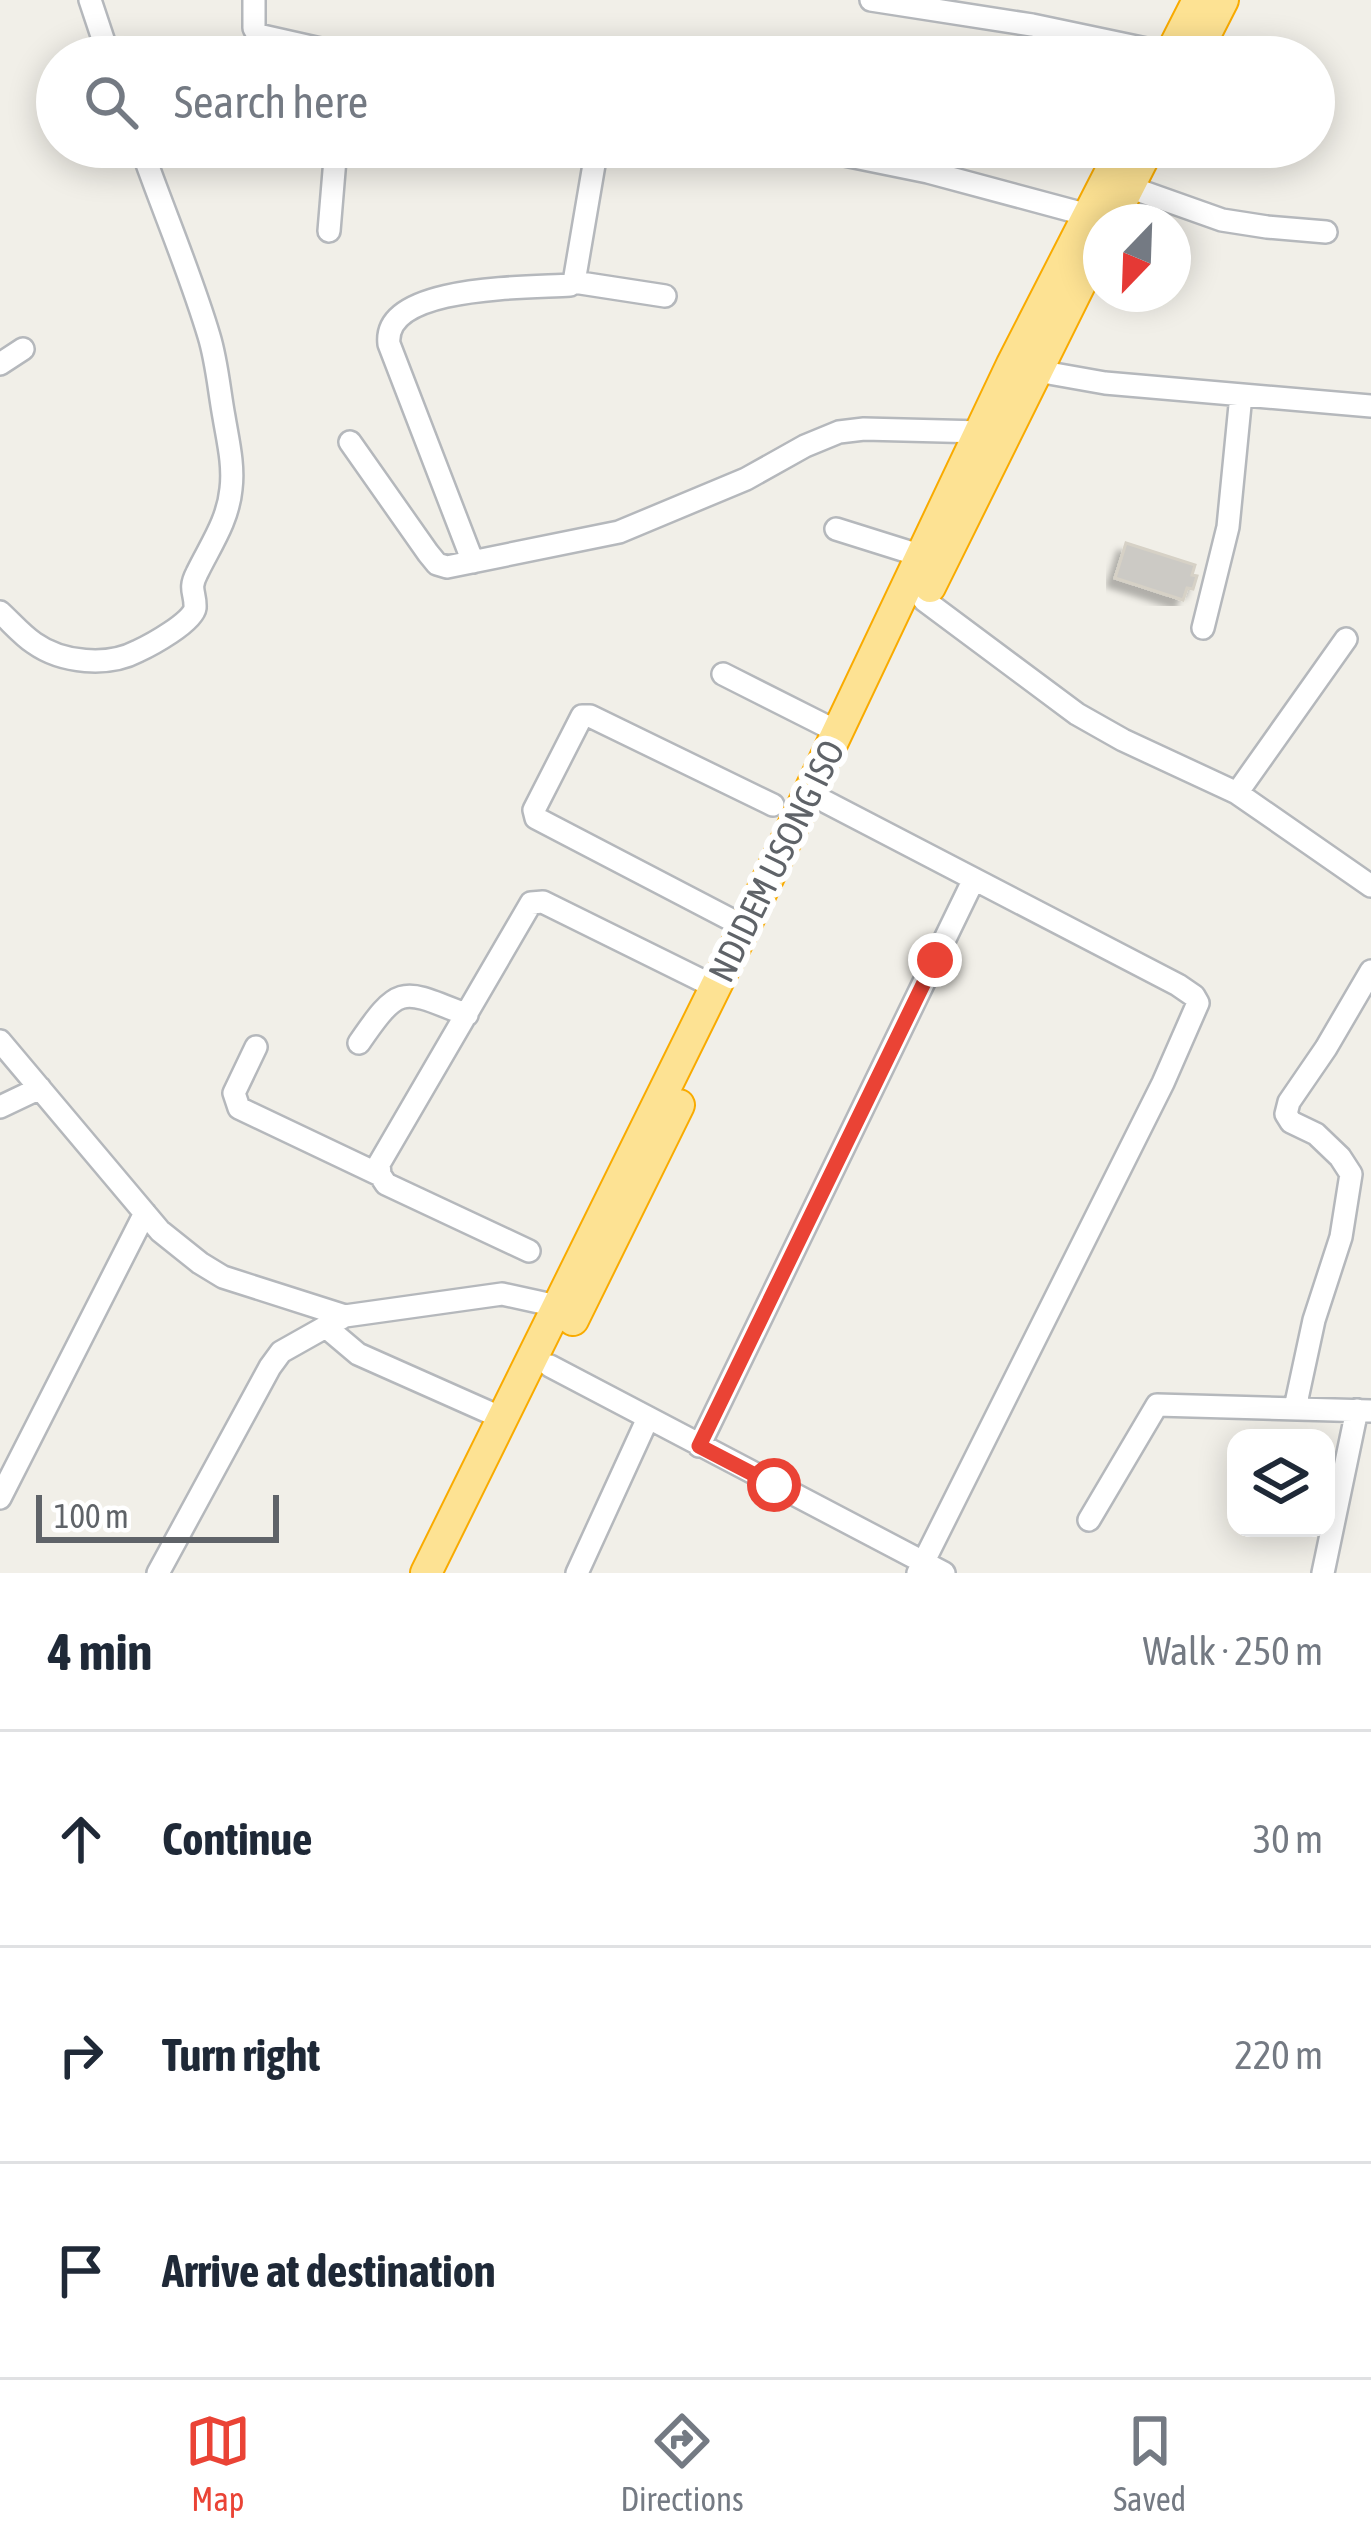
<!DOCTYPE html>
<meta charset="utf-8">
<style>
body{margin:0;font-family:"Asap Condensed",sans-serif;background:#f2f2f3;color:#1f2937}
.controls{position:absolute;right:36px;bottom:36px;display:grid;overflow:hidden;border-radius:24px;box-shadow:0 6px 30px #0003}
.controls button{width:108px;height:108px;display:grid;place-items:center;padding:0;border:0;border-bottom:3px solid #e0e1e3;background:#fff;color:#1f2937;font:60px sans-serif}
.compass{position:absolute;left:1083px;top:204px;width:108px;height:108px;border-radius:50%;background:#fff;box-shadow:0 6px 30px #0003;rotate:203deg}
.scale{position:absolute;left:36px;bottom:30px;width:243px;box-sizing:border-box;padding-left:12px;border:6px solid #5f6368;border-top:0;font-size:33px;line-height:42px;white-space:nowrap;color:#5f6368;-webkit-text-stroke:9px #fff;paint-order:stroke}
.stop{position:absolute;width:36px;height:36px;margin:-27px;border:9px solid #ea4335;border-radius:50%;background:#fff}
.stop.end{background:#ea4335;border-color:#fff;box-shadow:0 3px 12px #0008}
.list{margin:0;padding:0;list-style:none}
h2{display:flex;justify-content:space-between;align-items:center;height:156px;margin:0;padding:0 48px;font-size:51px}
h2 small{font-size:39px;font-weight:400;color:#747a83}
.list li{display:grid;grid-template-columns:78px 1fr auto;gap:36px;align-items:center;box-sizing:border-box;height:216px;padding:0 48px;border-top:3px solid #e0e1e3}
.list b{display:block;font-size:45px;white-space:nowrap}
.list em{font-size:39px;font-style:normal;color:#747a83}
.icon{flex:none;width:66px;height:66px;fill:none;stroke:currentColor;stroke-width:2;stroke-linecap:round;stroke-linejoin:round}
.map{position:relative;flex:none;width:1371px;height:1573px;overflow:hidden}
.search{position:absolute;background:#fff;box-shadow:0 6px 30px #0003;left:36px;right:36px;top:36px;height:132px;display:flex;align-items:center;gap:30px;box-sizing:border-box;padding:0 42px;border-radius:66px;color:#747a83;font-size:45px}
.sheet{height:804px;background:#fff}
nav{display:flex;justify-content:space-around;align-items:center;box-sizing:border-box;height:168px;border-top:3px solid #e0e1e3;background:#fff;font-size:33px;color:#747a83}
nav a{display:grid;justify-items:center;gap:6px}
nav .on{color:#ea4335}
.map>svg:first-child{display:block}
.building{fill:#cccac5;stroke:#d6d1c6;stroke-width:3;filter:url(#shadow)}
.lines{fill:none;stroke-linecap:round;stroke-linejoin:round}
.minor-casing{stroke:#b5b8bc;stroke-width:26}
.highway-casing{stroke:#f9ab00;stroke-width:34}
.minor{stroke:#fff;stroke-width:21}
.highway{stroke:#fde293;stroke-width:30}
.route{stroke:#ea4335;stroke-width:15}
.labels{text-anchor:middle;stroke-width:12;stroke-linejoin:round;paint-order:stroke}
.street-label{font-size:36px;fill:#5f6368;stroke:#fff}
</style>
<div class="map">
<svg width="1371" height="1573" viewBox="0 0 1371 1573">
<defs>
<filter id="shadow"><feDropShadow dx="-8" dy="8" stdDeviation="3" flood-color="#0004"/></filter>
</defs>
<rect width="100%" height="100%" fill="#f1efe8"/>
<path class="building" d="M1126 543 1195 565 1192 575 1197 576 1193 589 1187 588 1183 600 1115 578Z"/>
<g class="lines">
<defs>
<path id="minor" d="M90 0 109 57
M254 0V28L258 35 356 57
M871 0 1032 25 1170 54
M805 147 928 172 1088 215
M1129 187 1222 220 1267 227 1326 232
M329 231 336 147
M574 282 665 296
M0 364 23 349
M1026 369 1105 383 1371 406
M350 442 428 553 437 564 447 567 619 532 746 479 805 446 839 432 864 429 982 432
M836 529 922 556
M473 562 389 344C382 284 531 288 570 285L574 282 597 147
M924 600 1077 714 1123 740 1237 793 1371 886
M0 612C11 622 22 635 34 643 62 663 108 667 138 651 151 645 193 622 195 608 196 593 188 590 197 573 210 546 228 521 231 489 234 465 228 441 224 417 219 390 217 362 209 336 190 272 163 210 141 147
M1203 628 1228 527 1241 395
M723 674 838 732
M1237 793 1346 639
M826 802 1178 985 1194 996 1198 1003 1163 1083 918 1573
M745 927 536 818 534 810 582 716H590L773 805
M0 1041 160 1231 200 1263 223 1277 345 1316 502 1294 557 1306
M359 1043C400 983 402 989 467 1015
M256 1047 234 1093 239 1108 380 1175 386 1184 529 1251
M0 1107 40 1088
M380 1175 379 1164 531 903 543 902 715 987
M326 1327 358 1354 502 1418
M550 1366 944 1573
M1295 1408 1314 1320 1341 1237 1351 1174 1340 1157 1316 1134 1291 1122 1286 1114 1289 1102 1326 1048 1371 971
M699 1446 974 879
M0 1498 145 1213
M1089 1520 1157 1405 1371 1411
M158 1573 270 1367 281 1352 345 1316
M577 1573 648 1418
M1323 1573 1357 1410"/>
<path id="highway" d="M1169 57 1198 0
M1194 57 1223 0
M1111 222 1149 147
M930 587 1101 242
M573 1320 679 1105
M426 1573 745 927 1012 364 1123 147"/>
</defs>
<use href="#minor" class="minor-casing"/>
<use href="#highway" class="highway-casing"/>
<use href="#minor" class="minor"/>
<use href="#highway" class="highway"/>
</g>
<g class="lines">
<path class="route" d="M774 1485 699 1446 935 960"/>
</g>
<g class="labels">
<g class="street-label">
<text transform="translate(776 861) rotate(-64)" y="13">NDIDEM USONG ISO</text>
</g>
</g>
</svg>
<div class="controls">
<button><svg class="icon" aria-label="layers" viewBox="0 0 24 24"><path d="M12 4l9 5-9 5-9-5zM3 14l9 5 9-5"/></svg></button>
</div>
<svg class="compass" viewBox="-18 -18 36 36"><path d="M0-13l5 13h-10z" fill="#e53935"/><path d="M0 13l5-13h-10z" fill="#747a83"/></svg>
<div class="scale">100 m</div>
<div class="stop" style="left:774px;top:1485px"></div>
<div class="stop end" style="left:935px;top:960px"></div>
<div class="search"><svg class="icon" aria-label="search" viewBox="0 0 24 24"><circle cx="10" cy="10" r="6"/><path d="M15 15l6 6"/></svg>Search here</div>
</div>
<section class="sheet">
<h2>4 min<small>Walk · 250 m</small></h2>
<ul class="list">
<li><svg class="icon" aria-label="ahead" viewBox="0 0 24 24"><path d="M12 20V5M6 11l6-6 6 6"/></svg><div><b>Continue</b></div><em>30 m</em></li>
<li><svg class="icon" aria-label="right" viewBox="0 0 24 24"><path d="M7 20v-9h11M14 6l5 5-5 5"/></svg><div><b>Turn right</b></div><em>220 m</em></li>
<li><svg class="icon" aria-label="arrive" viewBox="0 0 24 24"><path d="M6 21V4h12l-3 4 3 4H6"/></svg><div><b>Arrive at destination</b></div></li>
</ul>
</section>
<nav>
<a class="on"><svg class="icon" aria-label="map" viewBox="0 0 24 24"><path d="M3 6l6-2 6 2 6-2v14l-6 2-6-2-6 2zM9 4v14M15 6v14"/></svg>Map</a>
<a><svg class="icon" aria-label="directions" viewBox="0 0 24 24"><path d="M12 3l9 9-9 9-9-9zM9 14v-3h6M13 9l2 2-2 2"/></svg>Directions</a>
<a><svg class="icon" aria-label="saved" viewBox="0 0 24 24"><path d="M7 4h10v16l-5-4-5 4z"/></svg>Saved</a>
</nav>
